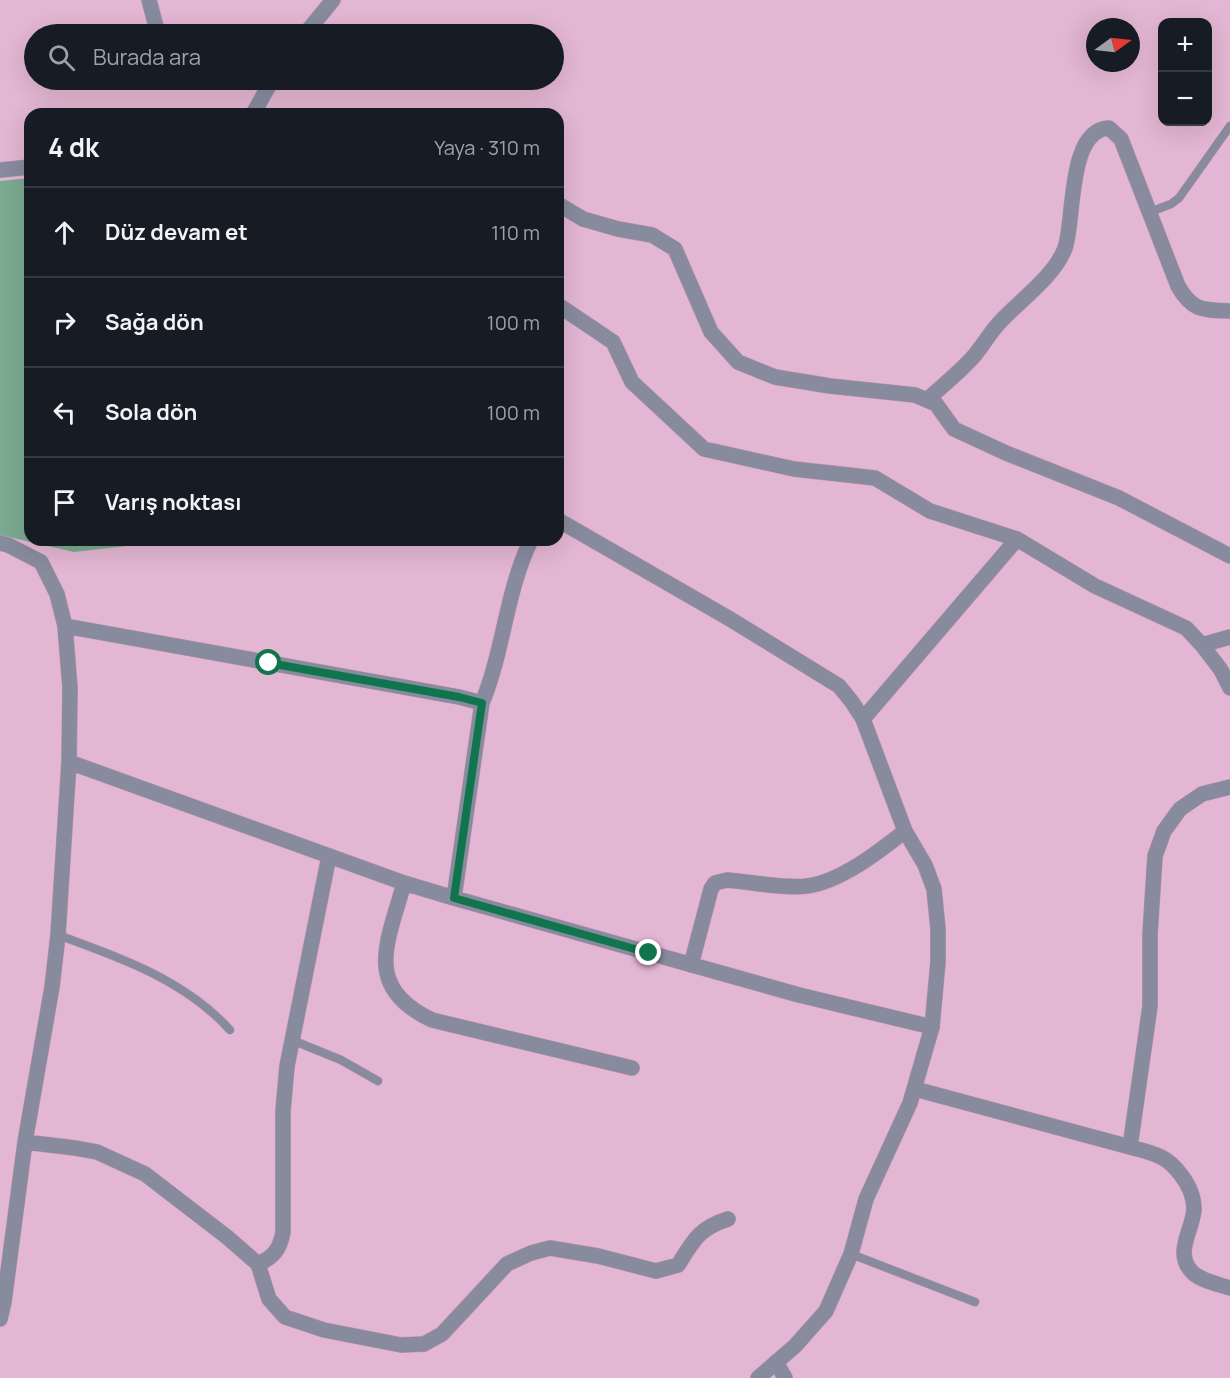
<!DOCTYPE html>
<html lang="tr">
<meta charset="utf-8">
<style>
body{margin:0;font-family:Manrope,sans-serif;background:#20242c;color:#f1f3f6}
.controls{position:absolute;right:18px;top:18px;display:grid;overflow:hidden;border-radius:12px;box-shadow:0 6px 24px #0002}
.controls button{width:54px;height:54px;display:grid;place-items:center;padding:0;border:0;border-bottom:2px solid #363941;background:#171b24;color:#f1f3f6;font:30px sans-serif}
.compass{position:absolute;left:1086px;top:18px;width:54px;height:54px;border-radius:50%;background:#171b24;box-shadow:0 6px 24px #0002;rotate:75deg}
.stop{position:absolute;width:18px;height:18px;margin:-14px;border:4px solid #10754d;border-radius:50%;background:#fff}
.stop.end{background:#10754d;border-color:#fff;box-shadow:0 2px 6px #0008}
.list{margin:0;padding:0;list-style:none}
h2{display:flex;justify-content:space-between;align-items:center;height:78px;margin:0;padding:0 24px;font-size:26px}
h2 small{font-size:20px;font-weight:400;color:#9ea1a6}
.list li{display:grid;grid-template-columns:39px 1fr auto;gap:18px;align-items:center;box-sizing:border-box;height:90px;padding:0 24px;border-top:2px solid #363941}
.list b{display:block;font-size:22px;white-space:nowrap}
.list em{font-size:20px;font-style:normal;color:#9ea1a6}
.icon{flex:none;width:33px;height:33px;fill:none;stroke:currentColor;stroke-width:2;stroke-linecap:round;stroke-linejoin:round}
.map{position:relative;flex:none;width:1230px;height:1378px;overflow:hidden}
.search{position:absolute;background:#171b24;box-shadow:0 6px 24px #0002;left:24px;top:24px;width:540px;height:66px;display:flex;align-items:center;gap:15px;box-sizing:border-box;padding:0 21px;border-radius:33px;color:#9ea1a6;font-size:22px}
.panel{position:absolute;background:#171b24;box-shadow:0 6px 24px #0002;left:24px;top:108px;width:540px;height:438px;border-radius:18px}
.map>svg:first-child{display:block}
.green{fill:#7baa90}
.lines{fill:none;stroke-linecap:round;stroke-linejoin:round}
.service-casing{stroke:#be97b0;stroke-width:9}
.minor-casing{stroke:#be97b0;stroke-width:16}
.tertiary-casing{stroke:#be97b0;stroke-width:16}
.service{stroke:#888b9e;stroke-width:8}
.minor{stroke:#888b9e;stroke-width:15}
.tertiary{stroke:#888b9e;stroke-width:15}
.route{stroke:#10754d;stroke-width:8}
</style>
<div class="map">
<svg width="1230" height="1378" viewBox="0 0 1230 1378">
<rect width="100%" height="100%" fill="#e3b6d3"/>
<path class="green" d="M30 178V540H180L74 552 0 535V181Z"/>
<g class="lines">
<defs>
<path id="service" d="M1150 212 1171 204 1179 198 1230 126
M58 935C119 957 185 980 230 1030
M292 1040 341 1060 378 1081
M851 1254 975 1302"/>
<path id="minor" d="M149 0 158 34
M305 34 333 0
M253 114 272 80
M558 204 583 219 618 229 652 235 675 249 711 332 738 362 775 377 830 386 915 395 936 404 954 429 1006 453 1119 498 1230 556
M558 305 613 342 632 382 704 449 794 469 875 478 930 511 1017 539 1095 586 1186 628 1202 645 1221 670 1230 688
M927 400C943 385 960 372 974 356 983 345 990 333 999 323 1019 301 1055 276 1065 248 1075 220 1067 130 1109 128L1121 139 1178 286C1192 311 1203 310 1230 311
M0 543 8 545 41 562 57 594 65 626 70 688 69 762 58 935 52 987 25 1142 4 1302 0 1319
M65 626 459 697 482 703C504 650 506 591 531 540
M1202 645 1230 637
M863 719 1017 539
M69 762 404 883 454 898 799 995 932 1027
M404 883C388 942 362 987 432 1020L632 1068
M454 898 482 703
M691 965 711 889 715 883 727 880C751 882 785 889 807 886 840 882 880 851 905 831
M915 1089 1130 1147C1140 1150 1151 1152 1161 1157 1169 1161 1176 1168 1181 1175 1189 1185 1194 1197 1194 1210 1192 1231 1174 1253 1192 1272 1201 1281 1218 1284 1230 1288
M25 1142 75 1148 97 1152 145 1174 227 1237 258 1264 269 1299 285 1317 324 1330 401 1345 424 1344 442 1334 507 1264 531 1253 550 1248 598 1256 656 1271 678 1265C693 1241 699 1228 728 1219
M1130 1147 1150 1006V934L1155 856 1164 831 1180 809 1202 794 1230 787
M258 1264C274 1257 280 1249 283 1232V1111L287 1066 329 856
M776 1362 785 1378"/>
<path id="tertiary" d="M0 170 30 167
M558 520 730 619 839 686 852 702 863 719 905 831 925 865 934 889 938 929V962L932 1027 910 1103 866 1199 851 1254 826 1311 795 1346 758 1378"/>
</defs>
<use href="#service" class="service-casing"/>
<use href="#minor" class="minor-casing"/>
<use href="#tertiary" class="tertiary-casing"/>
<use href="#service" class="service"/>
<use href="#minor" class="minor"/>
<use href="#tertiary" class="tertiary"/>
</g>
<g class="lines">
<path class="route" d="M269 663 459 697 482 703 454 898 649 953"/>
</g>
</svg>
<div class="controls">
<button>+</button>
<button>−</button>
</div>
<svg class="compass" viewBox="-18 -18 36 36"><path d="M0-13l5 13h-10z" fill="#e53935"/><path d="M0 13l5-13h-10z" fill="#9ea1a6"/></svg>
<div class="stop" style="left:269px;top:663px"></div>
<div class="stop end" style="left:649px;top:953px"></div>
<div class="search"><svg class="icon" aria-label="search" viewBox="0 0 24 24"><circle cx="10" cy="10" r="6"/><path d="M15 15l6 6"/></svg>Burada ara</div>
<section class="panel">
<h2>4 dk<small>Yaya · 310 m</small></h2>
<ul class="list">
<li><svg class="icon" aria-label="ahead" viewBox="0 0 24 24"><path d="M12 20V5M6 11l6-6 6 6"/></svg><div><b>Düz devam et</b></div><em>110 m</em></li>
<li><svg class="icon" aria-label="right" viewBox="0 0 24 24"><path d="M7 20v-9h11M14 6l5 5-5 5"/></svg><div><b>Sağa dön</b></div><em>100 m</em></li>
<li><svg class="icon" aria-label="left" viewBox="0 0 24 24"><path d="M17 20v-9H6M10 6l-5 5 5 5"/></svg><div><b>Sola dön</b></div><em>100 m</em></li>
<li><svg class="icon" aria-label="arrive" viewBox="0 0 24 24"><path d="M6 21V4h12l-3 4 3 4H6"/></svg><div><b>Varış noktası</b></div></li>
</ul>
</section>
</div>
